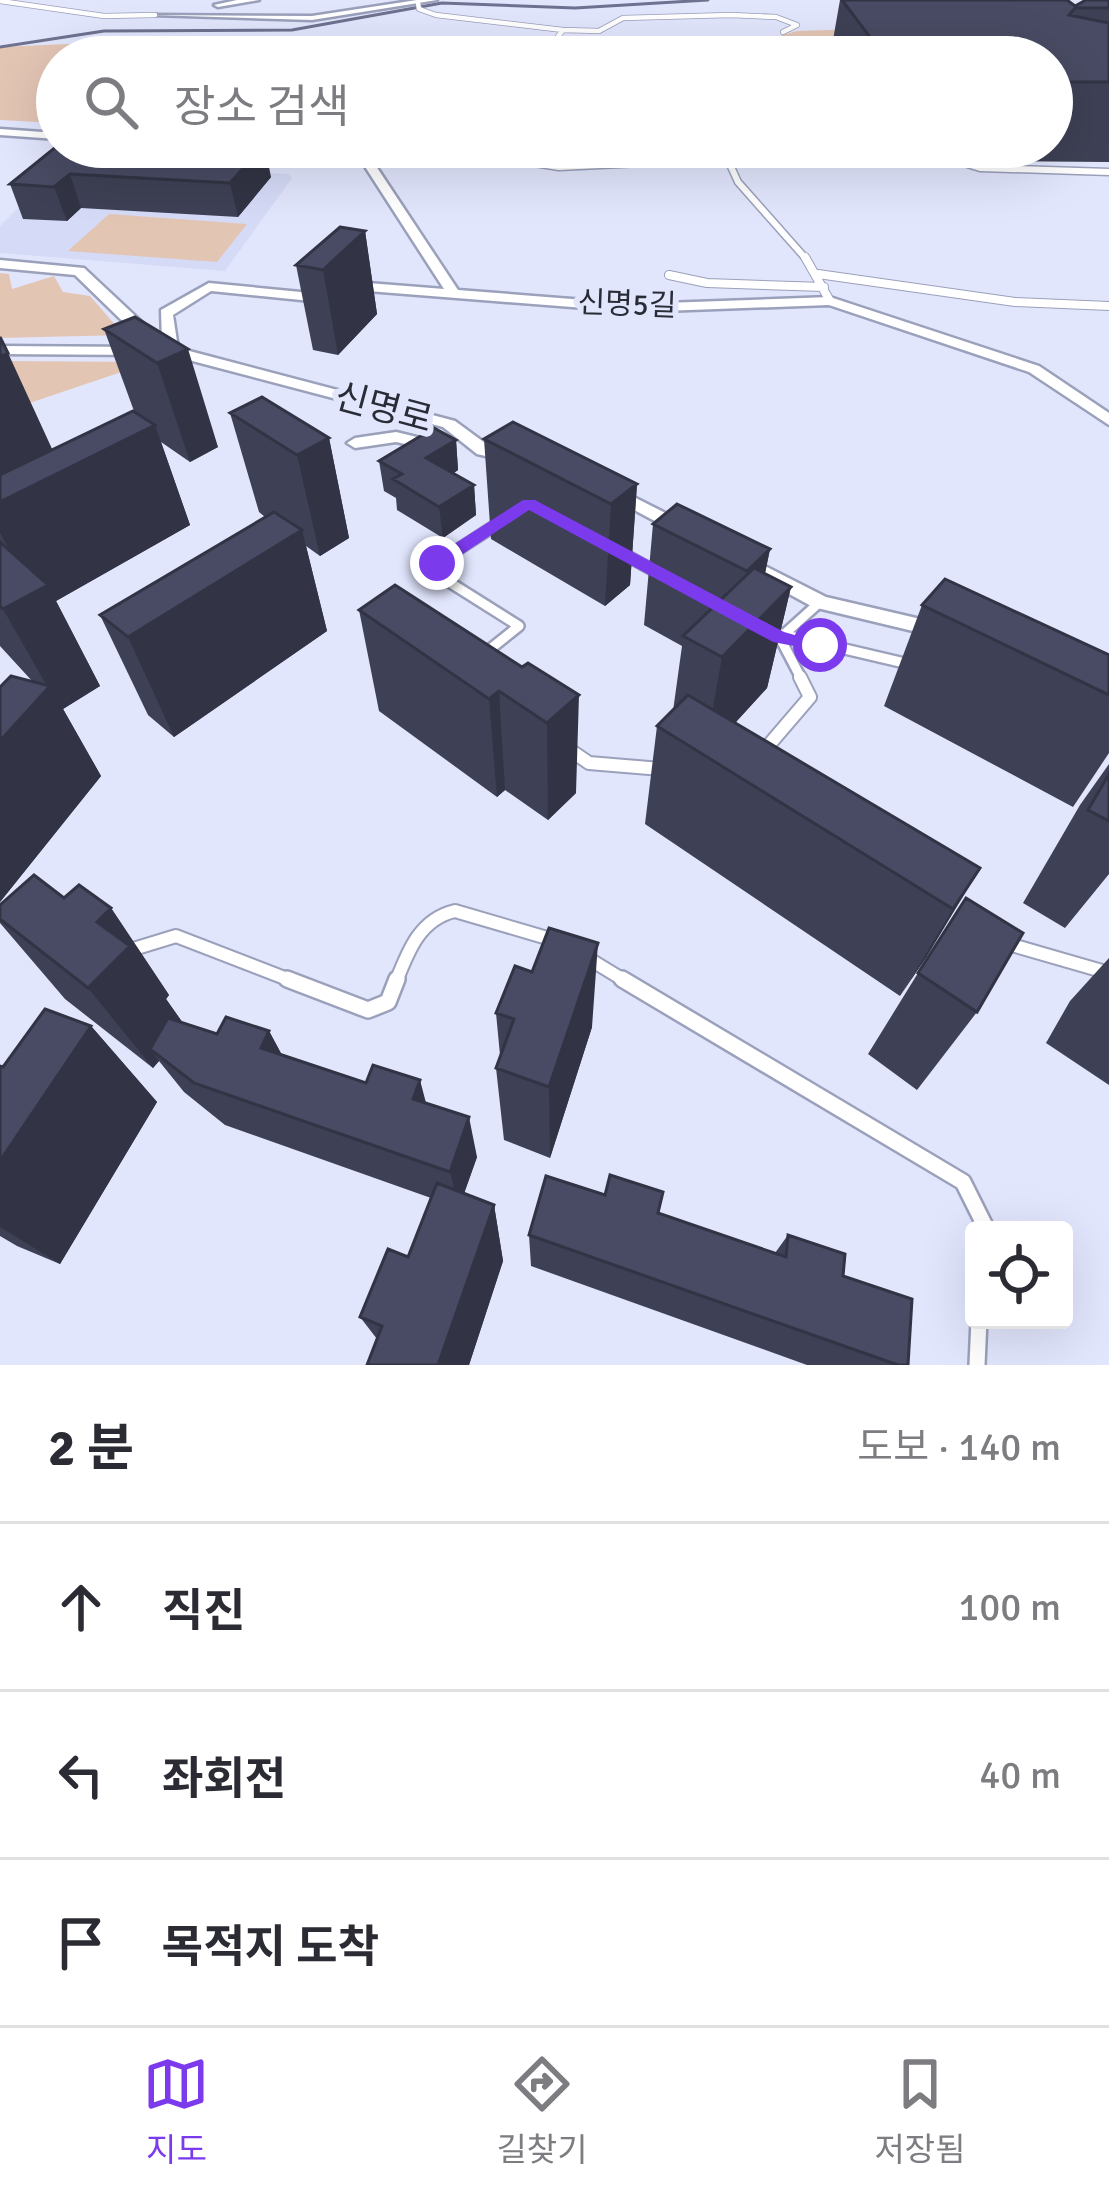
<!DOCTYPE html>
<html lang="ko">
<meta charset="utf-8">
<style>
body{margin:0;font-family:Signika,"Noto Sans KR",sans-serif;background:#f7f7f7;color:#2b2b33}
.controls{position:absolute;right:36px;bottom:36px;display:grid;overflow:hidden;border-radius:12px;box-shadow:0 12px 48px #0002}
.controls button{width:108px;height:108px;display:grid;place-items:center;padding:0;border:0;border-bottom:3px solid #e1e1e2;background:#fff;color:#2b2b33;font:60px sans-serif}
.stop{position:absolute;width:36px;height:36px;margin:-27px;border:9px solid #7c3aed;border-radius:50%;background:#fff}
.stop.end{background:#7c3aed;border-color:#fff;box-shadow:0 3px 12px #0008}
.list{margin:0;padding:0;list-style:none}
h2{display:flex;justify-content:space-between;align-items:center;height:156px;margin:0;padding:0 48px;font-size:51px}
h2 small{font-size:39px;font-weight:400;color:#7c7c81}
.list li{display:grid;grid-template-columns:78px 1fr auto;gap:36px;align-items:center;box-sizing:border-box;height:168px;padding:0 48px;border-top:3px solid #e1e1e2}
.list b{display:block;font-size:45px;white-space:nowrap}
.list em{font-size:39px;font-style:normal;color:#7c7c81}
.icon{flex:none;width:66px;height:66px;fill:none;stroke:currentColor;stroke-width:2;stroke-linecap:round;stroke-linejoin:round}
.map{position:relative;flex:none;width:1109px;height:1365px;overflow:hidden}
.search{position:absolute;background:#fff;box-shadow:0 12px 48px #0002;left:36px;right:36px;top:36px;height:132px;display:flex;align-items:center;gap:30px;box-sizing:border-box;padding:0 42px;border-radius:66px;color:#7c7c81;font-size:45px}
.sheet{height:660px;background:#fff}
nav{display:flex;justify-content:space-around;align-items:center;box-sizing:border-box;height:168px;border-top:3px solid #e1e1e2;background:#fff;font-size:33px;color:#7c7c81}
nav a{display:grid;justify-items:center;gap:6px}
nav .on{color:#7c3aed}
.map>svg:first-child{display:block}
.built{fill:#d5daf7}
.green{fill:#e3c5b4}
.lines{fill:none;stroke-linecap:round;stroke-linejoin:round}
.stream{stroke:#6e7290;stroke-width:3}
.lane-far5-casing{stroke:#9ba0bb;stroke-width:6}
.lane-far4-casing{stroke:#9ba0bb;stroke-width:9}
.lane-far3-casing{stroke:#9ba0bb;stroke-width:10}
.lane-far2-casing{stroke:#9ba0bb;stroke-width:14}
.lane-far1-casing{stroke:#9ba0bb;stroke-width:16}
.lane-casing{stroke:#9ba0bb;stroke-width:20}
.street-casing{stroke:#9ba0bb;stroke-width:5}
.lane-far5{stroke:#fff;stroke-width:4.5}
.lane-far4{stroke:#fff;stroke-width:6}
.lane-far3{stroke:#fff;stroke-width:8}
.lane-far2{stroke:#fff;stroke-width:9}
.lane-far1{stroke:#fff;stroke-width:12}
.lane{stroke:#fff;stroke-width:15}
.street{fill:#fff;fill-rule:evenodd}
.wall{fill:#3e4055}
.shaded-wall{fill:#323445}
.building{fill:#484b63;stroke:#323445;stroke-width:3}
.route{fill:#7c3aed}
.labels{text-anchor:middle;stroke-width:12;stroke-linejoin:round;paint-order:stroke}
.far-street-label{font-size:30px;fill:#292b36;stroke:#e2e6fd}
.street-label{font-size:36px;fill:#292b36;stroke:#e2e6fd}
</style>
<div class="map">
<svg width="1109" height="1365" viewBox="0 0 1109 1365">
<rect width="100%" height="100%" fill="#e2e6fd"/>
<path class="built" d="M79 166 288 174 292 178 225 271 0 253V226L55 171Z"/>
<path class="green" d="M859 29C837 46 815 39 794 52L797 57H529L668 43 732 50 797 31Z
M134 41 199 51 329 57H57V123L0 120V47Z
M109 214 247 224 217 262 68 251Z
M0 273 9 274 12 289 54 276 63 292 90 296 124 335 0 338Z
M0 361 151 362 0 413Z"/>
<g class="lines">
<path class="stream" d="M0 47 104 31 292 30 442 3 575 8 708 0"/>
<defs>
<path id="lane-far5" d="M0 1 104 16 155 15
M418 3 419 9 436 15 563 30 556 39
M563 30 599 31 623 18 731 15 776 17 797 25 783 32"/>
<path id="lane-far4" d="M722 147 738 182 807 260
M957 147 967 164 980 168 1109 172
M351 154 452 150 559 167 724 159"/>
<path id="lane-far3" d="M805 257 830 301
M818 274 1015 302 1109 306
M669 275 707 283 824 287"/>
<path id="lane-far2" d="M620 552 662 575
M768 631 913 665
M484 654 519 626 438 575 437 563 499 523
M802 680 780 638 820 602"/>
<path id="lane-far1" d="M570 750 589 763 661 769
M762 753 810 697 800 677
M1005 943 1109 973
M127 951 176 936 295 982
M586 957 627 982
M396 982C408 951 420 919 455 911L554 940"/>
<path id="lane" d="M287 979 368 1010 388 1002 397 979
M622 979 963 1182 987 1230
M977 1365 979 1320"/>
<path id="street" d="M237 0H259L218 7 214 5Z
M417 0H437L312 20 151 15 312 16Z
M816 47 856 48 860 51 813 52Z
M0 129 57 133V139L0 135Z
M184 147H237L370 157 458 290 636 304 830 297 1039 366 1109 413V425L1029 372 829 305 636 312 368 291 311 301 211 291 173 315 178 348 455 421 489 446 517 453 519 457 511 462 477 454 443 427 166 354 145 343 75 275 0 268V260L84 268 162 341 161 310 209 283 311 293 368 283 444 289 362 162 189 150Z
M0 346 141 347 148 351 141 355 0 354Z
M396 432 442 443 444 446 436 451 396 442 355 448 347 443 355 438Z
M614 487 693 527 696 531 693 535H681L608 496V488Z
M741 554 826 597 942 624 952 631 942 638 813 607 734 564 732 560Z"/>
</defs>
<use href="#lane-far5" class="lane-far5-casing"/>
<use href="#lane-far4" class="lane-far4-casing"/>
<use href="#lane-far3" class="lane-far3-casing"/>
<use href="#lane-far2" class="lane-far2-casing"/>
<use href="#lane-far1" class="lane-far1-casing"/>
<use href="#lane" class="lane-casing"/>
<use href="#street" class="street-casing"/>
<use href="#lane-far5" class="lane-far5"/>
<use href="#lane-far4" class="lane-far4"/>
<use href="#lane-far3" class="lane-far3"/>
<use href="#lane-far2" class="lane-far2"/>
<use href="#lane-far1" class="lane-far1"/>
<use href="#lane" class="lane"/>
<use href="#street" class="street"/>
</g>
<path class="wall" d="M840 0H1067L1075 6 1109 0V162L983 161 974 147H1052V57H830Z
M57 146 271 177 238 217 81 208 67 221 23 219 10 184Z
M876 147H952L950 150 927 158 910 151H878Z
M365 231 377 314 338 355 313 350 296 265Z
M135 317 218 447 190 462 161 442 190 525 56 601 100 686 63 709 101 776 0 902V687L33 682 0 646V337L52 450 134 411 104 329Z
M230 413 329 438 349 538 320 556 306 546 327 631 174 737 148 715 100 615 265 517 259 512Z
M484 439 637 484 630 585 605 606 491 539Z
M456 440 458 470 454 473 474 485 476 515 443 538 397 510 396 498 384 491 379 461Z
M653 524 770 549 765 574 791 587 767 688 735 723 980 868 900 996 645 824 657 726 673 711 682 646 644 625Z
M922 605 1109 655V753L1073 807 884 706Z
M359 610 522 667 528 663 576 793 548 820 505 790 497 797 379 711Z
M1109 764V874L1065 928 1023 903 1080 805Z
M64 898 111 908 169 995 166 999 182 1022 217 1034 269 1031 282 1055 426 1103 477 1157 464 1193 494 1205 503 1261 469 1365H367L377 1339 360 1317 408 1257 431 1198 225 1125 184 1092 159 1061 153 1068 65 999 0 923V905Z
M1109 958V1085L1046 1043 1070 1001Z
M918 973 977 1012 917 1090 868 1054Z
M496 1013 592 1027 550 1158 504 1140 496 1068 500 1055Z
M91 1026 157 1102 60 1264 17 1246 0 1236V1066L3 1067Z
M658 1213 775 1253 788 1235 843 1276 908 1365H807L531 1266 529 1235Z"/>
<path class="shaded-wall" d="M262 147H265L271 177 238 217 230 183Z
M930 147H952L950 150 927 158Z
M70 174 81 208 67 221 54 187Z
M365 231 377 314 338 355 323 270Z
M188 349 218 447 190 462 157 363Z
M8 353 53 451 0 476V357Z
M155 425 190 525 56 601 100 686 63 709 101 776 0 902V741L48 688 3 609 33 593 0 533V502Z
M329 438 349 538 320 556 297 455Z
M456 440 458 470 429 489 426 458Z
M637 484 630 585 605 606 611 504Z
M474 485 476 515 443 538 439 507Z
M302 530 327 631 174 737 128 637Z
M770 549 754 624 791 587 767 688 704 757 722 657 733 646 747 571Z
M499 691 505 790 497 797 489 699Z
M579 695 576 793 548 820 547 723Z
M980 868 926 958 900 996 953 909Z
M111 908 169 995 166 999 188 1030 150 1049 159 1061 153 1068 88 988 97 922Z
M598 943 592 1027 550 1158 549 1087Z
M91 1026 157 1102 60 1264 0 1227V1161Z
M269 1031 293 1076 261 1048Z
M420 1080 431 1122 413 1099Z
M469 1117 477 1157 459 1208 450 1172Z
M494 1205 503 1261 469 1365H438Z"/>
<path class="building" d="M842 0H1067L1075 6 1086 0H1109V8H1075L1069 15 1109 23V82H1052V57H885Z
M57 146 84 148 262 147 230 183 70 174 54 187 10 184Z
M340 227 365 231 323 270 296 265Z
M135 317 188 349 157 363 104 329Z
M0 337 8 353 0 357Z
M262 397 329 438 297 455 230 413Z
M133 411 155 425 0 502V475Z
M513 422 637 484 611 504 484 439Z
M434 428 456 440 426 458 474 485 439 507 393 479 402 474 379 461Z
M677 504 770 549 747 571 653 524Z
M274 512 302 530 128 637 100 615Z
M0 542 48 585 3 609 0 606Z
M754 568 791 587 722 657 683 636Z
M945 579 1109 655V695L922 605Z
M395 585 522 667 528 663 579 695 547 723 499 691 489 699 359 610Z
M11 676 50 686 0 741V687Z
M688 695 980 868 953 909 657 726Z
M1109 774V821L1088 810Z
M34 875 64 898 79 885 111 908 97 922 130 946 88 988 0 919V905Z
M966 898 1023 933 977 1012 918 973Z
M549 928 598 943 549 1087 496 1068 514 1019 496 1013 515 966 532 972Z
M45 1009 91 1026 0 1161V1066L3 1067Z
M226 1017 269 1031 261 1048 366 1083 373 1065 420 1080 413 1099 469 1117 450 1172 194 1083 150 1049 168 1018 217 1034Z
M610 1175 663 1192 658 1213 786 1257 788 1235 845 1254 843 1276 912 1299 908 1365H898L529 1235 546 1176 605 1195Z
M437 1183 494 1205 438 1365H367L382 1326 360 1317 388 1249 408 1257Z"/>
<path class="route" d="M523 500H535L784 632 830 645 820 651 773 642 529 510 443 567H431V559Z"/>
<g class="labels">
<g class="far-street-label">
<text transform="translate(627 304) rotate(2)" y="10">신명5길</text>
</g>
<g class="street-label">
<text transform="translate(384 407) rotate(15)" y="13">신명로</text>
</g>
</g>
</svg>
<div class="controls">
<button><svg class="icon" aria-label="locate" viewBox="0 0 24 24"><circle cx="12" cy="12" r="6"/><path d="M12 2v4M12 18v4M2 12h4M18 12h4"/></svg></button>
</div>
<div class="stop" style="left:820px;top:645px"></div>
<div class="stop end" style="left:437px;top:563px"></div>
<div class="search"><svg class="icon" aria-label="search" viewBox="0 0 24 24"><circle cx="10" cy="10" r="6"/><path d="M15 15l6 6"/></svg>장소 검색</div>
</div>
<section class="sheet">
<h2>2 분<small>도보 · 140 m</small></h2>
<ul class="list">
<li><svg class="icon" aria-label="ahead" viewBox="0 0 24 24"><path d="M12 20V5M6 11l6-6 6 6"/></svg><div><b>직진</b></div><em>100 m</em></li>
<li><svg class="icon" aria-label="left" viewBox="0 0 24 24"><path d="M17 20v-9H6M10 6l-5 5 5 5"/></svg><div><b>좌회전</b></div><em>40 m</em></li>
<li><svg class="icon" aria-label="arrive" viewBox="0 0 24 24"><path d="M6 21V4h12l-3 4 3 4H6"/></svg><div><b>목적지 도착</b></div></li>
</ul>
</section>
<nav>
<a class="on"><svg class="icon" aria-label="map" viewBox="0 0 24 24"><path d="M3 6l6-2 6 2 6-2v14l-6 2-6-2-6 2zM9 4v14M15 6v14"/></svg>지도</a>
<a><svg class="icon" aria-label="directions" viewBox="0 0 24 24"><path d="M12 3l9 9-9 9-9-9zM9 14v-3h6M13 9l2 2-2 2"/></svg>길찾기</a>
<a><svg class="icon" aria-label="saved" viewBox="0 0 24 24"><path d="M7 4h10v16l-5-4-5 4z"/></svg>저장됨</a>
</nav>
